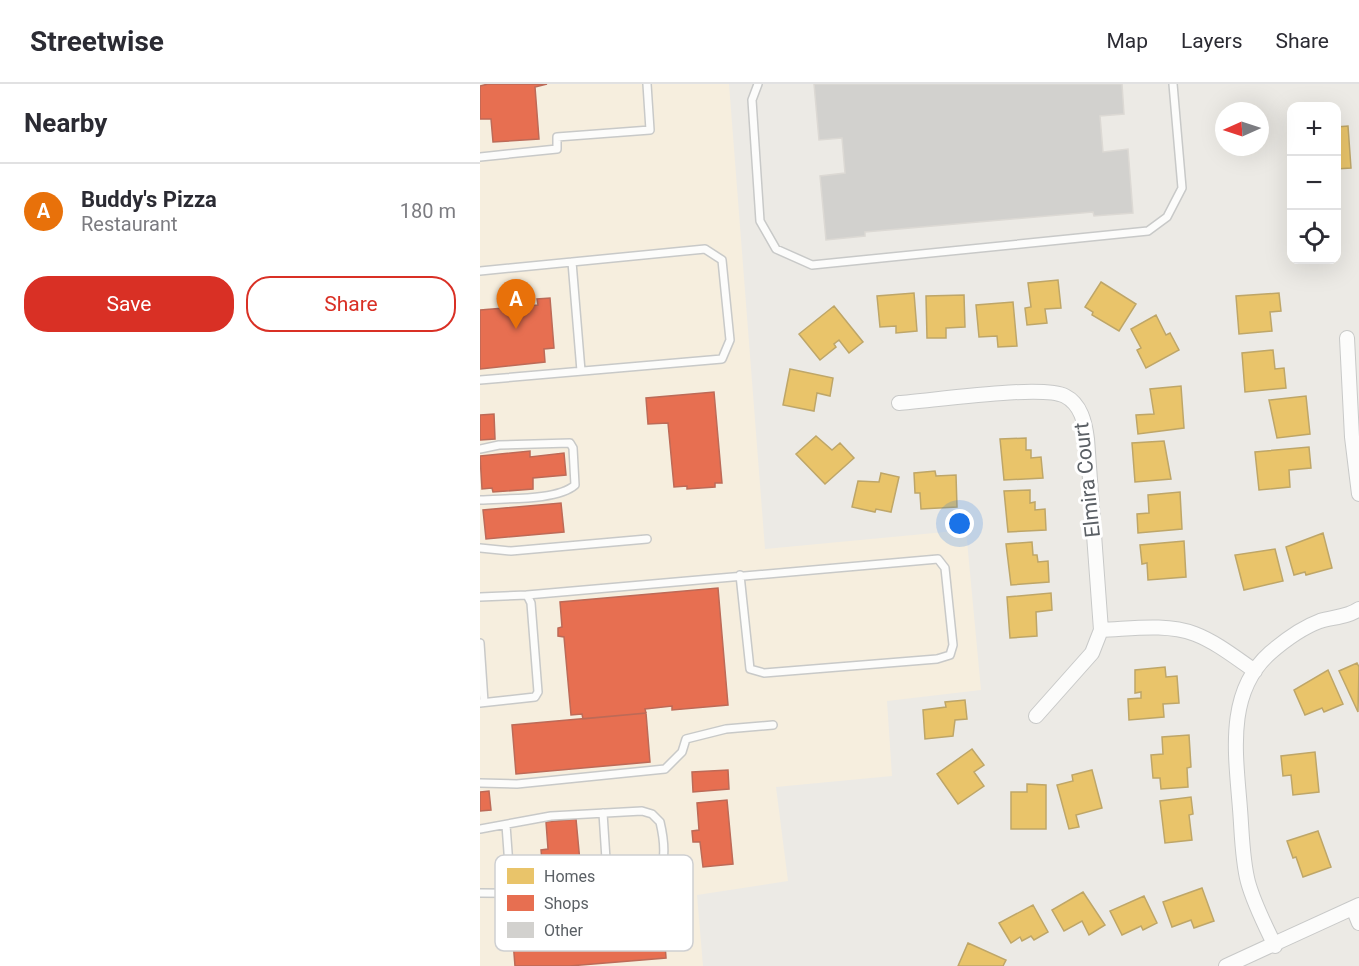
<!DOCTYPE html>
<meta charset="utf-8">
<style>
body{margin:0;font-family:Roboto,sans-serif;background:#f2f2f3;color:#2b2b33}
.controls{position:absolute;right:18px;top:18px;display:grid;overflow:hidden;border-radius:12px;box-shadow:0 6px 24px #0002}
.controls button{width:54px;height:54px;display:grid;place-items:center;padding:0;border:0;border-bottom:2px solid #e1e1e2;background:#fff;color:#2b2b33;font:30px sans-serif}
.compass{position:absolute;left:735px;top:18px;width:54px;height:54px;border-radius:50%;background:#fff;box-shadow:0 6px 24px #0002;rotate:267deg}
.you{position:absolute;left:480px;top:440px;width:21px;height:21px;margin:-15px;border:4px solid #fff;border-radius:50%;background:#1a73e8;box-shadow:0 0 0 9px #1a73e833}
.badge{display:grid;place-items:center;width:39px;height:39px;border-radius:50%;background:#d93025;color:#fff;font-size:20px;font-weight:700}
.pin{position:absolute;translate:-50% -50px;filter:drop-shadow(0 2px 3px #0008)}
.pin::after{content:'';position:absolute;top:32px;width:21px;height:18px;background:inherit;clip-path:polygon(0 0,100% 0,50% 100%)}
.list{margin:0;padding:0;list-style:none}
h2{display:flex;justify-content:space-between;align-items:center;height:78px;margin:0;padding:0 24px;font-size:26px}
h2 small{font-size:20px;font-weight:400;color:#7c7c81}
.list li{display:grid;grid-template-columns:39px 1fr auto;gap:18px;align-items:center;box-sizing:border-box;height:96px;padding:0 24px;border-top:2px solid #e1e1e2}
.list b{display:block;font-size:22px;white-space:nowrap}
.list p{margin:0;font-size:20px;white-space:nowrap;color:#7c7c81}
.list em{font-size:20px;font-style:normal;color:#7c7c81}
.actions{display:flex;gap:12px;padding:18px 24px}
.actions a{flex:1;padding:14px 0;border:2px solid #d93025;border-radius:24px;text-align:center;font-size:21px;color:#d93025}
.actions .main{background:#d93025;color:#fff}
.icon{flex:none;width:33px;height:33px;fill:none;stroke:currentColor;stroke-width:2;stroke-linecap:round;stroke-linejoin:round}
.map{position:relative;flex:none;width:879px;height:882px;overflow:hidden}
header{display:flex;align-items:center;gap:36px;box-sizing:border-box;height:84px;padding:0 30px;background:#fff;border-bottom:2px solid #e1e1e2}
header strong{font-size:28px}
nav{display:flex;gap:33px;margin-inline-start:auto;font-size:21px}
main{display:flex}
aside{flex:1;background:#fff}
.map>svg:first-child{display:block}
.commercial{fill:#f6eede}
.homes{fill:#e9c46a;stroke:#bea668;stroke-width:1.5}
.shops{fill:#e76f51;stroke:#bd6a57;stroke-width:1.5}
.building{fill:#d2d1ce;stroke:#dcd9d4;stroke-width:1.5}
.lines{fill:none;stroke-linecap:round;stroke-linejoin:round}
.lane-casing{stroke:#c8c9c8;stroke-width:10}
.street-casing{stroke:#c8c9c8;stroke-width:16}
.lane{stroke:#fcfcfb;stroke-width:7}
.street{stroke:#fcfcfb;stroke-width:14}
.labels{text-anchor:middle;stroke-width:6;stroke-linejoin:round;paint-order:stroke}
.street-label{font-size:21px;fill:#5b6065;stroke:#fff}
.key{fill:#fff;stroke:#cecfd1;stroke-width:1.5}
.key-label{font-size:16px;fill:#5b6065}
</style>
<header>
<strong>Streetwise</strong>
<nav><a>Map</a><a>Layers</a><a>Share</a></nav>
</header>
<main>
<aside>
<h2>Nearby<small></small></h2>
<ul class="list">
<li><span class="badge" style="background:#e8710a">A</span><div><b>Buddy's Pizza</b><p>Restaurant</p></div><em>180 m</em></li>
</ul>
<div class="actions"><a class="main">Save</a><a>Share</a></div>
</aside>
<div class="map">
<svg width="879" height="882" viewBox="0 0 879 882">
<rect width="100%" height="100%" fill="#eceae5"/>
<path class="commercial" d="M0 0H249L285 465 486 446 501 606 407 617 412 692 296 703 308 797 217 811 223 882H0Z"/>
<path class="homes" d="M868 42 871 84 856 85V43Z
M578 196 581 224 565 225 567 239 547 241 545 224 551 223 548 199Z
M621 198 656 220 639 247 612 231 613 228 605 223Z
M434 209 437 247 416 249V242L400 243 397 212Z
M799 209 801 227 790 228 792 247 759 250 756 212Z
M484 211 485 243 466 244V254H447L446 212Z
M533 218 537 262 518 263 517 252 499 253 496 221Z
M354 222 383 258 369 269 359 256 354 260 356 263 340 276 319 250Z
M676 231 686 251 690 249 699 266 666 284 657 266 661 264 651 245Z
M793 266 795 285 804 284 806 304 765 308 762 269Z
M310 285 353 294 350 312 337 309 334 327 303 321Z
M701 302 704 344 658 350 656 331 674 330 670 305Z
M826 312 830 350 797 354 789 316Z
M336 352 352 366 360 359 374 374 345 400 316 370Z
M546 354V366H551V374L561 373 563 394 524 396 520 355Z
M684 357 691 395 655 398 652 359Z
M829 363 831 384 809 386 810 403 779 406 775 368Z
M455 387 456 392 476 391 477 423 441 425 440 409H435L434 389Z
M401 389 419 393 411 428 396 425 395 428 372 423 378 397 399 398Z
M550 406V419L555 418V426L565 425 566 446 528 448 524 407Z
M700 408 702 445 658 449 657 430 669 429 668 411Z
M843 449 852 484 826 491 825 488 814 491 806 463Z
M704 457 706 493 668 496 667 479 662 480 660 461Z
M552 458 553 471H557L558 478 568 477 569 498 531 501 526 460Z
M795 465 803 497 764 506 755 471Z
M571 509 572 526 556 528 557 552 530 554 527 513Z
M877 579 879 583 878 628 859 587Z
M685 583 686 593 697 592 699 619 683 620 684 633 649 636 648 615 661 614V608L655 609V586Z
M848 586 863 620 844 628 842 624 825 631 814 606Z
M485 616 487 635 475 636 473 652 445 655 443 626 466 623 465 618Z
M709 651 711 683 707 684 708 703 681 705 680 694H673L671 671 683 670 682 653Z
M492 665 504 681 494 688 504 702 478 720 457 690Z
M835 668 839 708 813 711 811 691 803 692 801 672Z
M612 686 622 724 596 731 599 743 589 745 577 701 593 697 592 691Z
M547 700 566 701V745H531V708H547Z
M711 713 713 730 709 731 712 756 685 759 680 717Z
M838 747 851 783 823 793 816 773 813 774 807 757Z
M722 804 734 837 714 844 711 836 692 843 683 818Z
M603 808 625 841 609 851 602 837 584 847 572 826Z
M664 812 677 839 663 846 661 842 642 851 630 827Z
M553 821 568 848 554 856 551 852 542 857 540 853 531 859 519 839Z
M488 859 526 876 523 882H478Z"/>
<path class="shops" d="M8 0H67L55 3 59 55 13 58 11 35H0V2Z
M70 214 74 264 64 265 65 278 0 285V226L58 221 57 215Z
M234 308 242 399H235V403L207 405V402L194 403 188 339 168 340 166 314Z
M14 330 15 355 0 356V331Z
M50 367V373L84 369 86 391 53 394V405L13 408 12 404 2 405 0 372Z
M81 419 84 448 6 455 3 426Z
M238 504 248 621 192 626V622L165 625 166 629 103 635 102 630 91 631 84 553 78 552V544L82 543 80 518Z
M166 629 170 678 36 690 32 641Z
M248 686 249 705 213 708 212 688Z
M9 707 11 726 0 727V708Z
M247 716 253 780 223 783 220 758H213L212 747 219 746 217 719Z
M96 735 102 799 72 802 70 776 62 777 61 766 68 765 66 738Z
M183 831 186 874 89 882H35L32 844Z"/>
<path class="building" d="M334 0H642L644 30 620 32 623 68 648 65 653 129 614 132 613 128 385 148V152L346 156 340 92 365 89 362 54 339 56Z"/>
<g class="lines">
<defs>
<path id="lane" d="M278 0 272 16 280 137 296 165 332 181 668 147 687 133 702 104 693 0
M0 73 77 65V53L170 46 167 0
M92 178 101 287
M0 187 225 165 242 176 250 256 242 275 0 296
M0 365 19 361 90 359 93 364 95 401C77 417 24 414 0 416
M0 464 31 467 167 455
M47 511 458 475 465 484 473 561 470 571 457 575 284 589 270 585 260 491
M0 513 47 511 51 519 58 608 55 613 0 619
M0 559 4 618
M0 699 37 700 185 685 202 668 206 655 246 645 293 641
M123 729 128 806
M26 741 31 809
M0 745 71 732 162 727 172 730 180 738C185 759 188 789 168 802L92 810 0 809"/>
<path id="street" d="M867 254 872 353 879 410
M419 319C450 317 562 300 585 312 601 320 605 339 607 355L621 546 612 569 556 632
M621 546C651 545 685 539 715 550 736 558 756 574 775 587
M873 824 879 839
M795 862C785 841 774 820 768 798 762 775 762 749 760 725 756 672 745 609 790 569 805 556 821 544 840 537 853 533 868 533 879 525
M746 882 879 821"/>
</defs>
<use href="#lane" class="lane-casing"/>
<use href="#street" class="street-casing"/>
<use href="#lane" class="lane"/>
<use href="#street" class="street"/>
</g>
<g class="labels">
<g class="street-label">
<text transform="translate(607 396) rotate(-96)" y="7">Elmira Court</text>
</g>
</g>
<rect x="15" y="771" width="198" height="96" rx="9" class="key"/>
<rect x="27" y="784" width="27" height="16" fill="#e9c46a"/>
<rect x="27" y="811" width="27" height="16" fill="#e76f51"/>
<rect x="27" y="838" width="27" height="16" fill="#d2d1ce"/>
<g class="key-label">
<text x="64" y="798">Homes</text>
<text x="64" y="825">Shops</text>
<text x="64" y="852">Other</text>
</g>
</svg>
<div class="controls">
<button>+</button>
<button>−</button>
<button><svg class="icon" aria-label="locate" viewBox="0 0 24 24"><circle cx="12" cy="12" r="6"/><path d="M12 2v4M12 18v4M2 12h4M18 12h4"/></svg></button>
</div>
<svg class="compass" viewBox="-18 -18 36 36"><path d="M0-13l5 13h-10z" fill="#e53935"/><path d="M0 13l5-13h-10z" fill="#7c7c81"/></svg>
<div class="you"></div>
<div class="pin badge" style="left:36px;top:245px;background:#e8710a">A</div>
</div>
</main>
